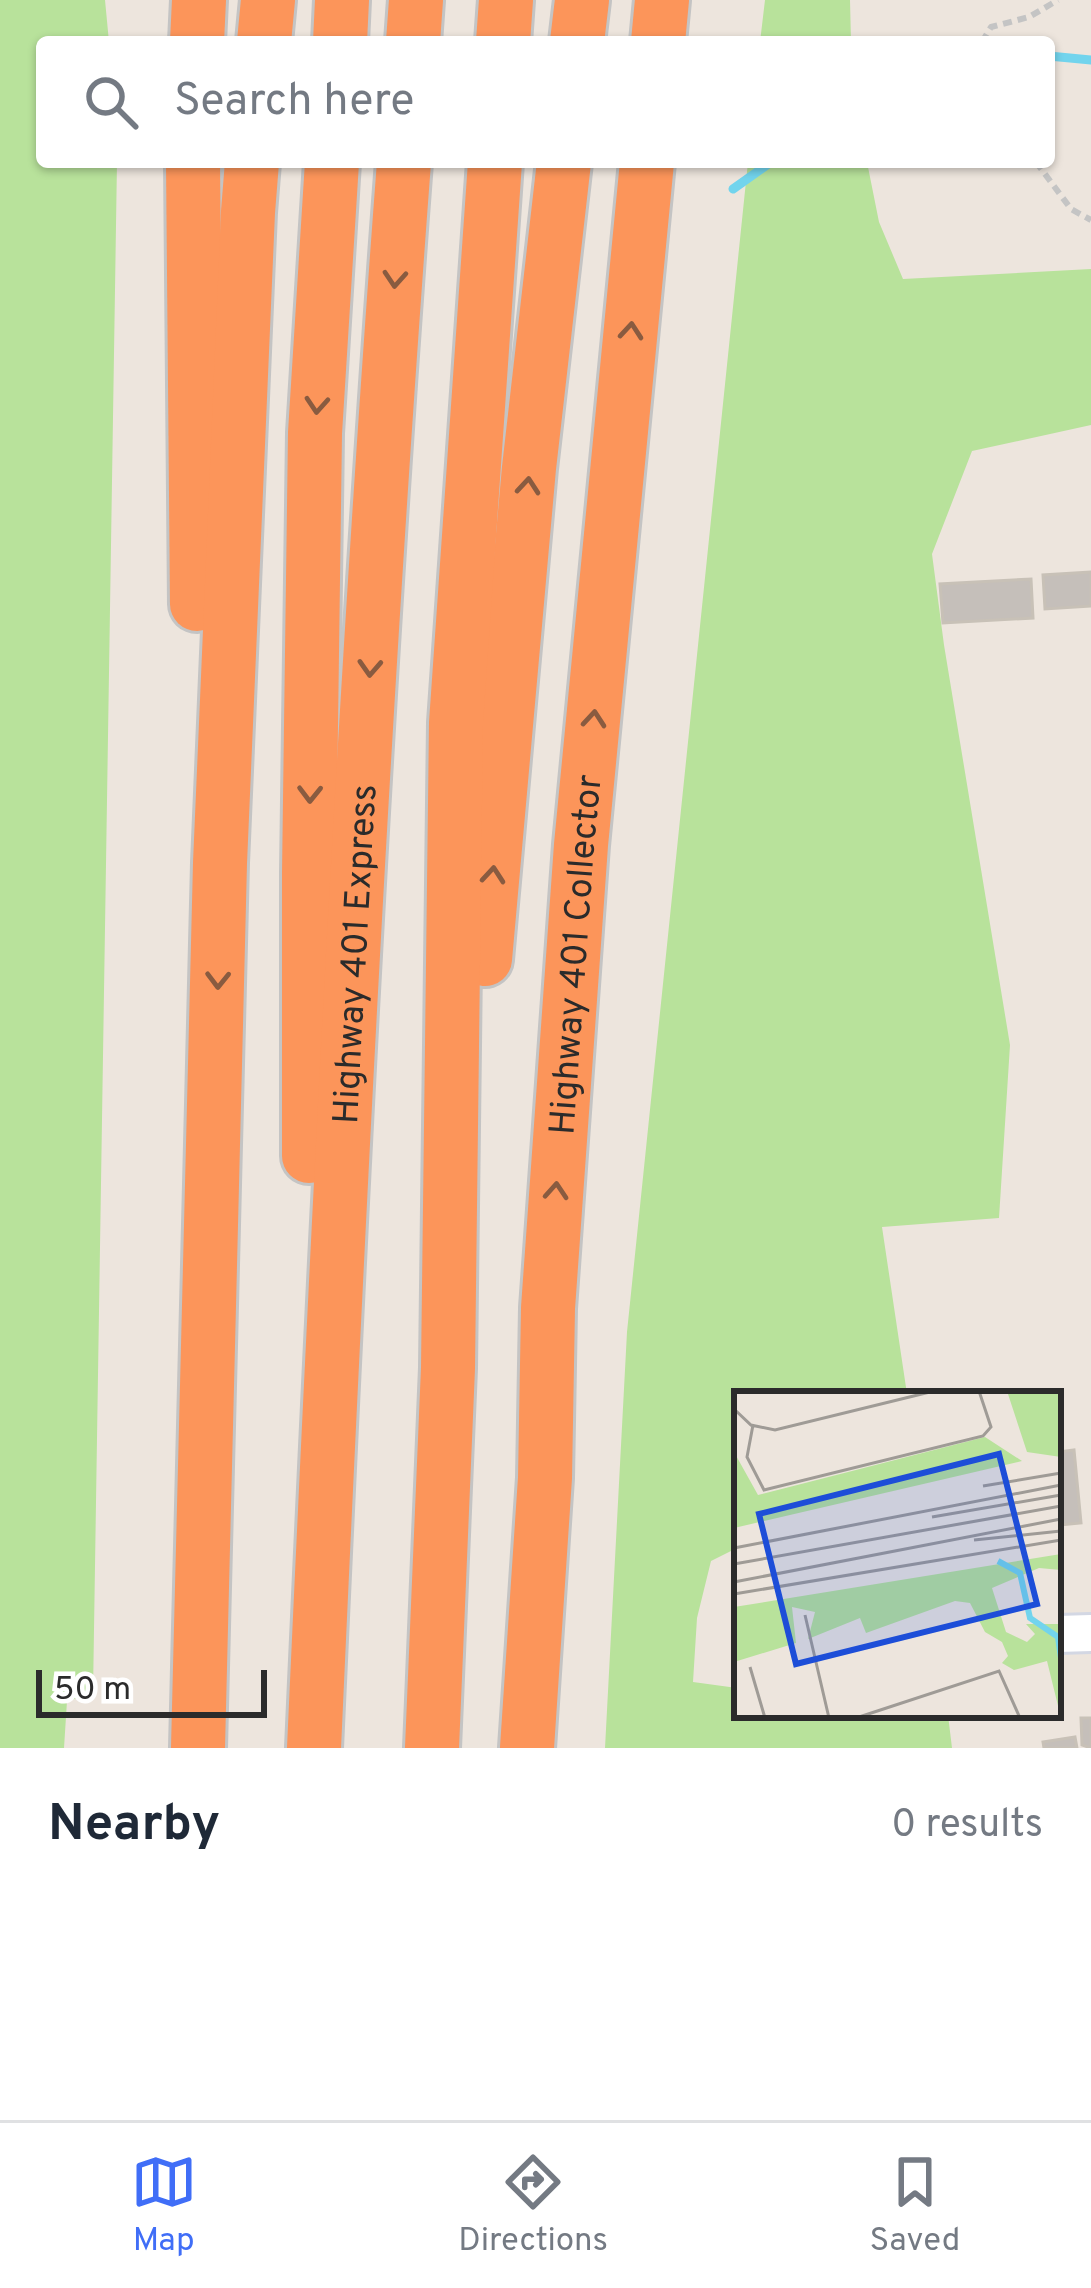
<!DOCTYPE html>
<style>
body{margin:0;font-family:Overpass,sans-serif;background:#f6f6f7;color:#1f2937}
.scale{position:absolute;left:36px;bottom:30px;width:231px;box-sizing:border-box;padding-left:12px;border:6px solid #2b2b2b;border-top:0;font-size:33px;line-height:42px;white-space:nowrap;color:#2b2b2b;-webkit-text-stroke:9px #fff;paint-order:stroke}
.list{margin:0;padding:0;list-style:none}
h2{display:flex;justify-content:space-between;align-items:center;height:156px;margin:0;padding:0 48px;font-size:51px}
h2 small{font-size:39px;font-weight:400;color:#747a83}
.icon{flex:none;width:66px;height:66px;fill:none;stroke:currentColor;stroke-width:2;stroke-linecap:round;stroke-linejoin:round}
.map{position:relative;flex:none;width:1091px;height:1748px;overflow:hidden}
.search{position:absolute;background:#fff;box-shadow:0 3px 9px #0004;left:36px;right:36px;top:36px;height:132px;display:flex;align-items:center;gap:30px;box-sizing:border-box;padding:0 42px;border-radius:12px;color:#747a83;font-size:45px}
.sheet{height:372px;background:#fff}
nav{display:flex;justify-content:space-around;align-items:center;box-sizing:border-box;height:168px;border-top:3px solid #e0e1e3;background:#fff;font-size:33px;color:#747a83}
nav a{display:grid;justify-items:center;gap:6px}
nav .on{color:#406ef7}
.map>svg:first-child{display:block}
.green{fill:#b8e29b}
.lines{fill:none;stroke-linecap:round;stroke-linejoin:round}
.stream{stroke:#72d4ed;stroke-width:9}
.building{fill:#c5bfba;stroke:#c8c1b7;stroke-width:3}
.minor-casing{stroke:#d3d7e3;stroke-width:42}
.highway-casing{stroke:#c4c4c4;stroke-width:60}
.path{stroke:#c4c4c4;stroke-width:6;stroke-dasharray:9 6;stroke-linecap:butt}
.minor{stroke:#fff;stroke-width:36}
.highway{stroke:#fc955a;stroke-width:54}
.oneway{stroke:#895b40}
.labels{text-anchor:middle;stroke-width:10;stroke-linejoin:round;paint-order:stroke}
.street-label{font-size:36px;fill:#2b2b2b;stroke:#fff}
.inset-river{fill:none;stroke:#72d4ed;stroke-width:6}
.inset-road{fill:none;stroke:#9f9b96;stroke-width:3}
.view{fill:#1d4ed8;fill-opacity:0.15;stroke:#1d4ed8;stroke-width:6}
.inset-edge{fill:none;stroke:#2b2b2b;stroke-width:6}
</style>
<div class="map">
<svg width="1091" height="1748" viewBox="0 0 1091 1748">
<rect width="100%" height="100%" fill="#ede5dd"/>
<path class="green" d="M0 0H105L109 42H42V162H117L93 1694 67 1701 64 1748H0Z
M765 0H850L851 42H760Z
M748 162H867L879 222 903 279 1091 269V425L972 451 932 554 944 645 1010 1045 999 1218 882 1227 907 1394H737V1548L711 1561 697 1618 693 1682 737 1688V1715H948L952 1748H605L627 1332Z"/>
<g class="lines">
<path class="stream" d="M1049 56 1091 60
M733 189 771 162"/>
</g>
<path class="building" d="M1091 572V606L1045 609 1043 575Z
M1031 579 1033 618 943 623 940 584Z
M1074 1450 1081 1523 1058 1525V1452Z
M1081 1718H1091V1748L1082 1745Z
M1075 1737 1077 1748H1044L1043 1742Z"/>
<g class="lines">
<defs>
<path id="minor" d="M1058 1634 1091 1633"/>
<g id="highway">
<path d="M197 42 199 0"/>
<path d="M264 42 268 0"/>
<path d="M340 42 342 0"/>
<path d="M413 42 416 0"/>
<path d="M503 42 506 0"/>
<path d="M577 42 582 0"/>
<path d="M658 42 662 0"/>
<path d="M193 162 197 604"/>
<path d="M485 959 529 468 564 162"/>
<path d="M309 1156V873L315 433 332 162"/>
<path d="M198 1748 220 863 248 212 252 162"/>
<path id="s1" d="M314 1748C338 1219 364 690 404 162"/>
<path d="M432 1748 448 1368 456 723 495 162"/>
<path id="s2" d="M527 1748 545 1478 548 1308 581 845 647 162"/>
</g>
</defs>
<use href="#minor" class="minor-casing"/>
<use href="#highway" class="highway-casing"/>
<path class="path" d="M982 42 991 27 1029 17 1058 0
M1036 162 1071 209 1091 220"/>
<use href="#minor" class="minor"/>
<use href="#highway" class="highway"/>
</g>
<defs><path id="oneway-chevron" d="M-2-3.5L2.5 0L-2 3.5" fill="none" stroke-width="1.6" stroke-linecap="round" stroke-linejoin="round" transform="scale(3)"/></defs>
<g class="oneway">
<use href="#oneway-chevron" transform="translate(395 279) rotate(94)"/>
<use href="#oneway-chevron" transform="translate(631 331) rotate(-85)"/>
<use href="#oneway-chevron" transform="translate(317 405) rotate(94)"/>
<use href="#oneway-chevron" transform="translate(528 486) rotate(-85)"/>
<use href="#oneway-chevron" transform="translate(370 668) rotate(93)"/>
<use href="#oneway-chevron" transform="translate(594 719) rotate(-85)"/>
<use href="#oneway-chevron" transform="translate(310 794) rotate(91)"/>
<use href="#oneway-chevron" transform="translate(493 875) rotate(-85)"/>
<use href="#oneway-chevron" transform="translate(218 980) rotate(91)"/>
<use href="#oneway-chevron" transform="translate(556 1191) rotate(-86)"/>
</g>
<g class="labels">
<g class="street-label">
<text dy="13" stroke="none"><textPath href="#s2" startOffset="795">Highway 401 Collector</textPath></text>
<text dy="13" stroke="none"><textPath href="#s1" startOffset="795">Highway 401 Express</textPath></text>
</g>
</g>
<g transform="translate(734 1391)">
<rect width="327" height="327" fill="#ede5dd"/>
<path d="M273 0H327V66L293 61ZM251 46 288 70 0 137V61L24 104ZM327 163V179L305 177 258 197 272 241 293 251 301 243 292 233H327V327L313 270 280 279 268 272 274 265 268 251 251 241 236 212 221 210 132 242 126 227 74 248 81 221 58 216 62 252 0 271V216Z" fill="#b8e29b"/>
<path class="inset-river" d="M264 170 286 182 296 227 324 246 327 267"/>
<path class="inset-road" d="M0 18 17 34 41 39 200 0M19 34 13 66 30 99 249 45 257 36 245 0M249 95 327 82M198 126 327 104M240 149 327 140M0 157 327 94M0 173 327 115M0 191 327 128M0 203 327 149M71 224 95 327M16 276 31 327M122 327 265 280 286 327"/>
<path class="view" d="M265 63 303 213 62 273 25 123Z"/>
<rect width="327" height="327" class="inset-edge"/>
</g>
</svg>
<div class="scale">50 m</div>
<div class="search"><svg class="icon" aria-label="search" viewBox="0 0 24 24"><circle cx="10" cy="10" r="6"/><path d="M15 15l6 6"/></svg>Search here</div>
</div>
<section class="sheet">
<h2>Nearby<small>0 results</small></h2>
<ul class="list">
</ul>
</section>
<nav>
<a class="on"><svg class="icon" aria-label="map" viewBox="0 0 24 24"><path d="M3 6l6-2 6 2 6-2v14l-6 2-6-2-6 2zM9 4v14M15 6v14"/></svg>Map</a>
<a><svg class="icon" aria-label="directions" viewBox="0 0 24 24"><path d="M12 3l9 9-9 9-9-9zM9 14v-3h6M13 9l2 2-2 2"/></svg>Directions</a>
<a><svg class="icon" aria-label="saved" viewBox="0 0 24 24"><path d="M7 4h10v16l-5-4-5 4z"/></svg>Saved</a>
</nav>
